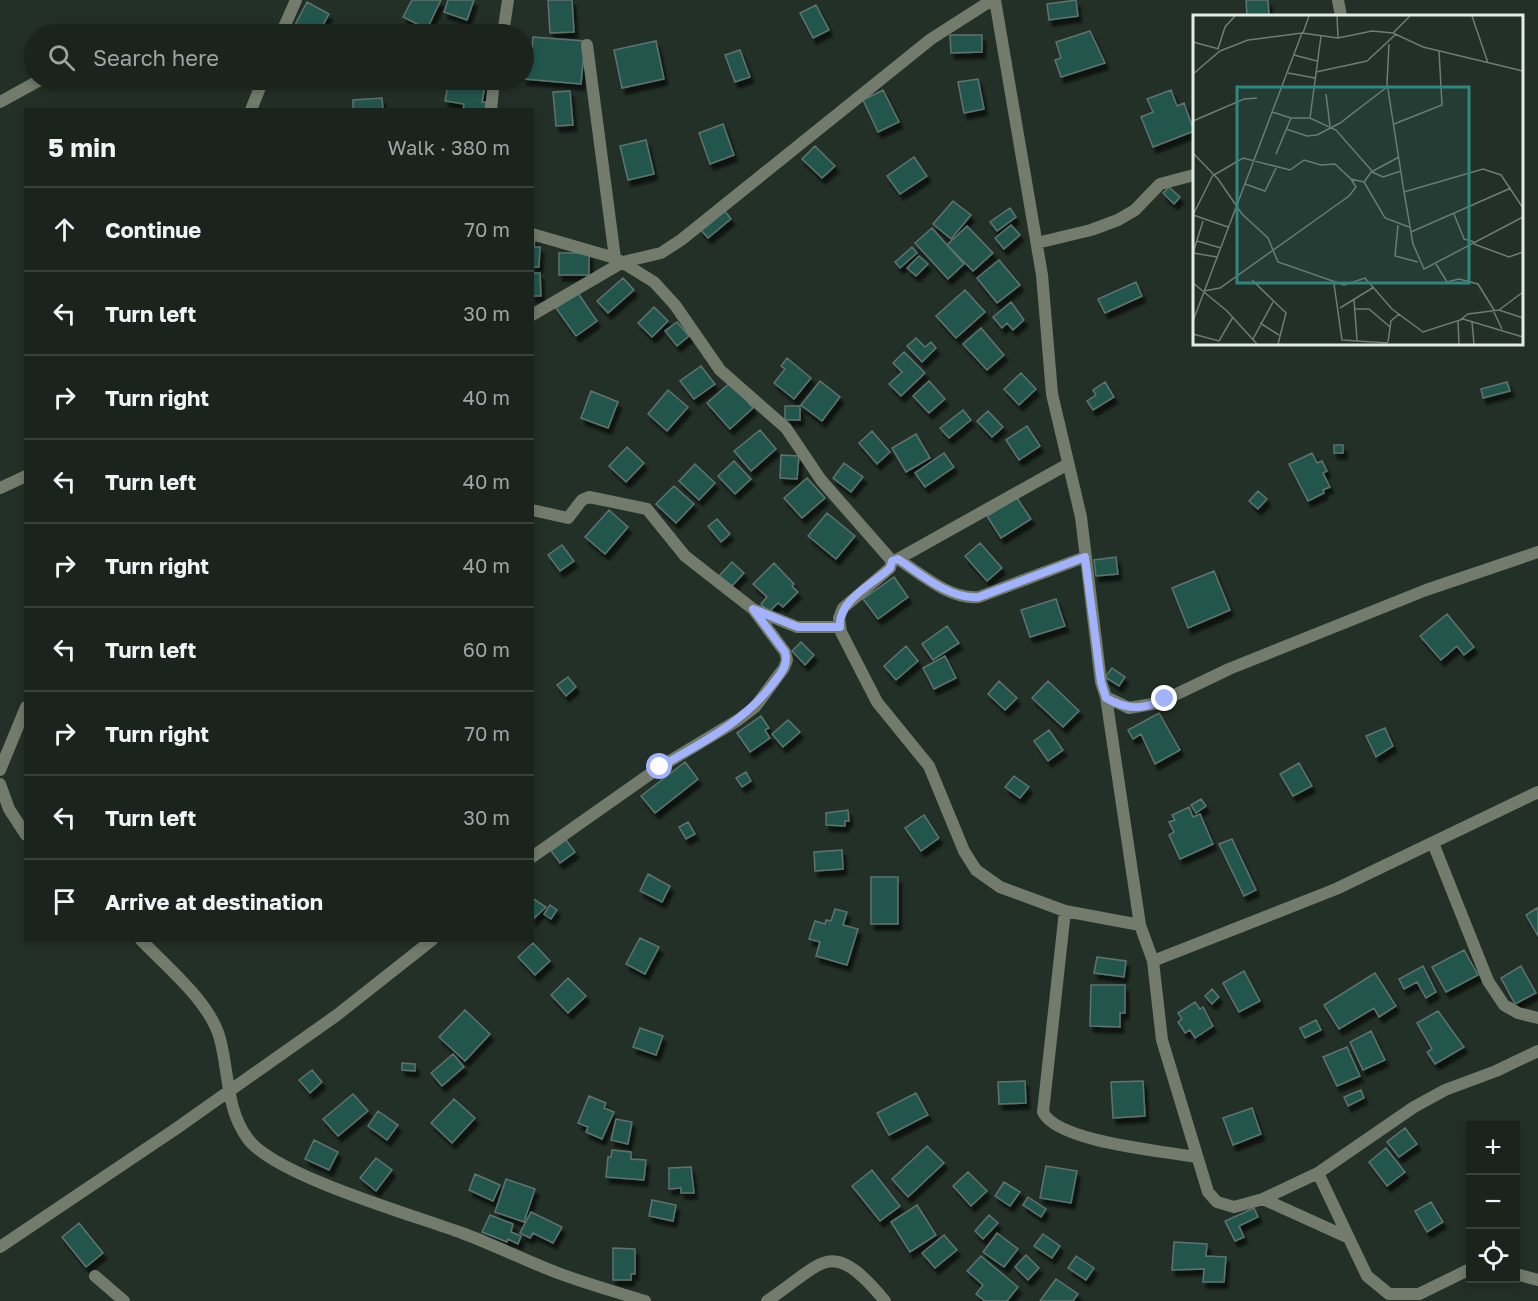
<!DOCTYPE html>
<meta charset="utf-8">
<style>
body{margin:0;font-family:"Golos Text",sans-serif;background:#232c26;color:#f1f3f6}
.controls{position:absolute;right:18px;bottom:18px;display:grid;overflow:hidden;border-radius:0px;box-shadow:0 3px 9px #0003}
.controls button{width:54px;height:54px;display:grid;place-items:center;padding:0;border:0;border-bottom:2px solid #38413b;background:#1a241d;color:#f1f3f6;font:30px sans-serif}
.stop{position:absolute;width:18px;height:18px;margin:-14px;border:4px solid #a2b2fd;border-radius:50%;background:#fff}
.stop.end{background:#a2b2fd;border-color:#fff;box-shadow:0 2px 6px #0008}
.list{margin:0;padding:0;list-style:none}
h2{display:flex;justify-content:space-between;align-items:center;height:78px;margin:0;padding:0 24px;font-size:26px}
h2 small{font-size:20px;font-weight:400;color:#9fa4a4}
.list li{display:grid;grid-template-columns:39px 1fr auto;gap:18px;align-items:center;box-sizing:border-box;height:84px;padding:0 24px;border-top:2px solid #38413b}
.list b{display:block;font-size:22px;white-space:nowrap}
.list em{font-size:20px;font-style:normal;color:#9fa4a4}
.icon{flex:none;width:33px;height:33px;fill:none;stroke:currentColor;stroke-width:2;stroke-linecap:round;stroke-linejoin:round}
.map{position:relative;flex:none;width:1538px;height:1301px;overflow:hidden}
.search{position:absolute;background:#1a241d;box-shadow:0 3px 9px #0003;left:24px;top:24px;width:510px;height:66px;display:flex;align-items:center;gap:15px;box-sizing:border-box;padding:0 21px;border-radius:33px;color:#9fa4a4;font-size:22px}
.panel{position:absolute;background:#1a241d;box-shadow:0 3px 9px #0003;left:24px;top:108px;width:510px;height:834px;border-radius:0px}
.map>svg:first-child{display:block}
.building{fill:#24574e;stroke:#5f736e;stroke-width:1.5;filter:url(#shadow)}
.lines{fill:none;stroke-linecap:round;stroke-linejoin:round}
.street{stroke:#727b6c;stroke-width:12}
.route{stroke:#a2b2fd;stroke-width:8}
.inset-road{fill:none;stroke:#707b73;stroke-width:1.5}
.view{fill:#2f8880;fill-opacity:0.15;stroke:#2f8880;stroke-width:3}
.inset-edge{fill:none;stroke:#e4ece6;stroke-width:3}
</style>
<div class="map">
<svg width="1538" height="1301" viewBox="0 0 1538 1301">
<defs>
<filter id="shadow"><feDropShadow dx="3.5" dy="6" stdDeviation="1.5" flood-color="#0009"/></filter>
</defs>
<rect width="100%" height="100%" fill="#233027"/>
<path class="building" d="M412 0H441L427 29 403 17Z
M448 0H474L467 20 444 12Z
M548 0H572L574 32 550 33Z
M1076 0 1078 16 1049 20 1047 4Z
M1246 0H1268L1269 15 1247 16Z
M307 2 329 14 318 34 295 25Z
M816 5 829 30 813 38 800 13Z
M1090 31 1105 63 1061 77 1055 60 1061 58 1056 42Z
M950 35H982V52L951 53Z
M533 37 585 41 581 84 524 79V48H532Z
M656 41 664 79 622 88 614 50Z
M740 50 750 77 735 82 725 55Z
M978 79 984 109 964 113 958 82Z
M449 80H486L482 102H486L485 110H463L464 104 445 101Z
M883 90 899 122 878 132 863 100Z
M1171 90 1177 106 1184 103 1194 131 1153 147 1141 117 1153 112 1147 99Z
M570 91 573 125 556 126 553 92Z
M382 98 383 110H353V100Z
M723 124 734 155 710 164 699 133Z
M646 140 654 174 628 180 620 146Z
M815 146 835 166 822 178 802 159Z
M914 157 927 176 900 194 887 176Z
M1169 187 1180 197 1174 204 1163 193Z
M953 201 971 215 951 239 933 224Z
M1010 208 1016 217 997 231 990 222Z
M724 210 731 219 708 238 700 229Z
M1011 225 1020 235 1004 249 995 238Z
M967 226 993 253 973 271 947 245Z
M932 228 964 264 948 279 915 243Z
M532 239H535L534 247H540L539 267H532Z
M912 247 917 253 900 268 895 262Z
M559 253H589V275H559Z
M919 256 928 264 916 276 907 268Z
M999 260 1020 285 997 303 977 278Z
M532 273H540L541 296H532Z
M623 278 634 290 608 313 597 301Z
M1136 282 1142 296 1105 313 1098 299Z
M965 290 985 312 956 338 936 316Z
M578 293 597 321 576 336 556 308Z
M1011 302 1024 320 1013 330 1007 323 1002 328 993 317Z
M654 307 668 321 652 337 638 323Z
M677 322 689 336 677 346 665 331Z
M981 328 1004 355 987 370 963 344Z
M916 338 925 347 931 342 936 348 922 362 907 346Z
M904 352 925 373 901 396 889 384 902 372 893 363Z
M787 358 811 378 794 399 774 383 785 369 781 366Z
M701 366 715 384 694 399 680 381Z
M1021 373 1036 389 1019 405 1004 389Z
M820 381 840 397 822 421 801 405Z
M929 381 945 399 929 413 913 396Z
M731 382 753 408 730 429 707 403Z
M1105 382 1114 397 1093 410 1087 401 1096 395 1093 390Z
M1507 382 1510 391 1483 398 1481 389Z
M668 390 688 407 667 431 648 414Z
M591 391 618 402 608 428 581 418Z
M785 406H800V420H785Z
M963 410 971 420 949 438 940 428Z
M988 411 1003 427 992 437 977 421Z
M1027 426 1040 446 1019 460 1006 440Z
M760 430 776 449 751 471 734 451Z
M872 431 890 452 877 464 859 443Z
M916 434 930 458 906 472 892 448Z
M1334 445H1343V453H1334Z
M627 447 644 463 626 482 609 466Z
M944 453 954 467 925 487 915 473Z
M1312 453 1317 463 1322 461 1327 471 1323 473 1330 487 1323 490 1324 493 1308 501 1289 464Z
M781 455 799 456 797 479 780 478Z
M734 461 751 479 735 494 718 476Z
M844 463 863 477 851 492 833 478Z
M695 464 715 483 699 500 679 481Z
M807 478 825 498 802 518 784 498Z
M674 486 694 504 676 523 656 504Z
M1258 491 1267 499 1258 509 1249 501Z
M1017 498 1031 519 1001 538 987 516Z
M609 510 628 527 605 554 585 537Z
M827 513 855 536 836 559 808 536Z
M717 519 730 534 721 542 708 526Z
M980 543 1002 568 987 581 965 556Z
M562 545 574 561 560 571 548 555Z
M1116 557 1118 574 1096 576 1094 560Z
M732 562 744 573 731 587 719 576Z
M774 563 794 584 792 586 798 592 783 607 778 603 769 612 761 604 767 597 753 584Z
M1214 571 1230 610 1188 628 1172 588Z
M894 577 908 597 878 619 863 599Z
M1056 599 1065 626 1030 637 1021 610Z
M1447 614 1474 647 1464 655 1457 646 1441 660 1420 636Z
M947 626 959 643 933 660 922 644Z
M801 642 814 655 805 665 792 651Z
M906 646 918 661 896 680 884 666Z
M945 656 956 678 934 689 923 668Z
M1112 668 1125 677 1119 686 1105 677Z
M568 677 576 687 566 696 557 685Z
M999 681 1017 698 1005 710 988 694Z
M1048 681 1079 711 1063 727 1032 698Z
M1159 713 1180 750 1155 764 1141 734 1133 739 1128 730Z
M761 716 769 728 765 730 770 738 750 752 737 733Z
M788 720 800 732 783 747 772 734Z
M1385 728 1393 746 1376 757 1366 736Z
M1049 730 1063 750 1048 761 1034 741Z
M685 762 698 779 655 813 641 796Z
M1299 763 1312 786 1293 796 1280 774Z
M746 772 751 781 742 787 736 778Z
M1014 776 1029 787 1020 798 1005 787Z
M1201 799 1206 806 1196 813 1191 805Z
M1189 807 1193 817 1200 814 1213 844 1180 859 1169 835 1174 832 1169 822 1175 820 1172 815Z
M848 810 849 821H845V826L826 825V813Z
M924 815 939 838 921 851 905 828Z
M688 822 695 834 686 839 679 827Z
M1232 839 1256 890 1244 896 1219 844Z
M566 840 575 852 560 863 551 851Z
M842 850 843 869 815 871 814 852Z
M648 874 670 886 662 902 640 891Z
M871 877H898V924H871Z
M532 898 546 907 532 920Z
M550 905 557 910 551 919 544 914Z
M1537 908 1538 911V936L1526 915Z
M835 909 847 912 843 925 858 929 847 965 816 956 820 942 809 939 815 921 825 924 826 920 831 921Z
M640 938 659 947 645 974 626 964Z
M533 943 550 961 535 975 518 957Z
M1464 950 1478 975 1446 992 1432 967Z
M1097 957 1126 961 1124 977 1094 973Z
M1423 966 1436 992 1426 998 1417 982 1404 989 1399 979Z
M1521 966 1536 993 1515 1004 1501 978Z
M1244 971 1260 1001 1239 1012 1223 983Z
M1375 973 1396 1006 1379 1017 1374 1008 1339 1029 1324 1005Z
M568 978 586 996 568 1013 551 995Z
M1091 985H1125V1013H1120V1027L1090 1026Z
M1212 989 1219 997 1212 1004 1205 996Z
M1195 1002 1200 1009 1203 1007 1213 1026 1195 1038 1190 1030 1185 1033 1178 1022 1182 1019 1178 1013Z
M465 1010 490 1034 465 1061 439 1037Z
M1438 1011 1464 1047 1435 1064 1427 1052 1432 1049 1417 1023Z
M1316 1020 1321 1030 1305 1038 1300 1028Z
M640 1028 663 1036 656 1055 633 1047Z
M1371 1031 1385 1060 1363 1070 1350 1042Z
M1347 1047 1360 1076 1337 1086 1323 1057Z
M453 1054 464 1067 442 1086 431 1073Z
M402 1063 415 1064V1071L402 1070Z
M312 1070 322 1082 310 1093 299 1080Z
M1025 1081 1026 1103 999 1104 998 1082Z
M1143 1081 1145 1116 1113 1118 1111 1082Z
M1361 1090 1364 1098 1348 1106 1344 1097Z
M916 1093 928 1115 889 1135 877 1113Z
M353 1094 368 1111 338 1136 323 1119Z
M589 1096 606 1103 604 1108 614 1112 602 1139 586 1132 588 1127 578 1123Z
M454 1099 475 1118 452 1143 431 1123Z
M1252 1108 1261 1134 1233 1145 1223 1118Z
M378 1111 398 1125 387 1140 368 1126Z
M616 1119 632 1122 628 1144 611 1140Z
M1405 1128 1417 1144 1399 1157 1387 1142Z
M314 1140 338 1152 329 1170 305 1159Z
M927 1146 944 1163 908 1197 892 1179Z
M1386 1148 1405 1172 1387 1186 1369 1162Z
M612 1150 631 1152V1159L646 1160 644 1180 606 1177 608 1157H611Z
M376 1158 392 1170 376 1191 360 1178Z
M1046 1166 1077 1171 1071 1203 1040 1198Z
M691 1167 694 1193H681V1188L669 1189V1168Z
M872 1170 900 1206 880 1221 852 1186Z
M968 1172 987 1191 971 1206 953 1186Z
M475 1174 500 1185 493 1201 469 1190Z
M506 1179 535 1189 524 1222 495 1212Z
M1004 1182 1020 1192 1010 1206 995 1196Z
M1028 1197 1046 1209 1041 1217 1023 1205Z
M652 1200 676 1205 673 1221 649 1216Z
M1431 1202 1443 1222 1427 1232 1415 1211Z
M917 1205 936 1235 910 1252 891 1222Z
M1254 1208 1258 1217 1239 1226 1244 1237 1235 1241 1225 1221Z
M531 1212 562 1227 553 1243 533 1233 530 1238 520 1233Z
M490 1215 513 1224 511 1232 521 1236 518 1244 508 1239 507 1242 482 1232Z
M989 1215 998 1223 983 1239 975 1231Z
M79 1223 103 1253 86 1267 62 1237Z
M997 1233 1018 1249 1004 1267 983 1252Z
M1043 1234 1060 1246 1052 1258 1034 1246Z
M944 1235 957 1250 935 1268 922 1253Z
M1174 1242 1207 1244 1206 1256 1226 1257 1224 1282H1203L1204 1269 1172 1270Z
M613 1248 635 1249V1274H631V1280H613Z
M1026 1255 1039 1268 1028 1280 1015 1267Z
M981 1256 1018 1287 1007 1301H985L976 1294 983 1285 967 1271Z
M1076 1256 1094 1268 1086 1280 1068 1268Z
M1056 1279 1078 1294 1073 1301H1040Z"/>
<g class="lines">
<path class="street" d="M995 0 1042 275 1052 394 1081 517 1101 682 1106 697 1129 708 1158 703 1229 669 1426 590 1538 552
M1338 0 1341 16
M281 34 296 0
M503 34 508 0
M587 45 615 258
M0 102 40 80
M251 110 263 80
M491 110 494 80
M532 234 615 258 654 282 675 305 720 370 786 428 821 480 892 561 890 568 843 608 839 618 841 632 877 702 929 766 964 851 976 870 1000 887 1065 911 1140 925
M1037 243 1091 230 1118 220 1135 210 1160 184 1194 175
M532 315 623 262 661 253 681 240 931 39 992 0
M0 488 26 476
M532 510 568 518 582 500 589 497 647 509 685 556 753 609 797 627H840
M898 559 1068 464
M892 561 898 559C921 574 950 600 979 597L1085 557
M1106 697 1140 925 1153 961 1162 1040 1208 1192 1217 1202 1234 1207 1263 1199 1318 1173 1414 1107 1445 1090 1496 1071 1538 1051
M0 770 26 707
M0 784 9 809 26 835
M1433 843 1488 981 1504 1005 1518 1013 1538 1018
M532 857 660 767 738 720 755 707 784 668 787 660 785 652 753 609
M1065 911 1043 1112C1057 1142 1163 1151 1196 1157
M141 940C167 967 211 1003 220 1039 229 1072 226 1110 248 1139 276 1176 413 1215 462 1233 495 1245 526 1261 558 1273 587 1284 616 1292 645 1301
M1153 961 1336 889 1538 792
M1318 1173 1367 1276 1389 1294H1419L1470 1269
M1263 1199 1347 1237
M0 1247 177 1128 337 1015 432 940
M1516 1274 1538 1280
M95 1276 124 1301
M767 1301C824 1263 830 1235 885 1301"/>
</g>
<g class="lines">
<path class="route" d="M660 767C702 742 741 724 772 685 780 674 789 666 785 652L753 609 798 627H840C837 601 873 584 890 568L892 561 898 559C921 574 950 600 979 597L1085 557 1101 682 1106 698C1127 710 1143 710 1165 699"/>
</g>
<g transform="translate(1193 15)">
<rect width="330" height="330" fill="#233027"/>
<path class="inset-road" d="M144 1 145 23M279 1 295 48M110 18 116 1M200 18 217 1M0 27 26 34M196 29 194 68 211 177 290 154 308 160 330 193M25 34 32 12 42 1M101 40 124 46M123 57 174 46 203 19M95 58 122 63M0 59 27 36 55 25 109 18 145 23 179 16 200 18 230 32 330 56M133 79 137 111M79 97 98 103H117L143 115 179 156 171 167 192 203 216 212M117 103 128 21M0 106 51 84 64 83M201 109 249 90 246 36M93 114 114 121 124 120 147 108 194 72M0 138 25 164 49 199 75 223 85 247 151 270 172 263 199 294 230 317 270 304 330 322M83 139 98 103M180 156 206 142M179 157 190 162 208 156M21 160 50 143 97 155 111 145 128 150 142 149 158 164 171 167M52 169 72 176 84 151M211 177 220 229 231 254 330 202M261 199 271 224 281 227M0 200 20 160M0 200 35 212M205 210 202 241 225 247M218 217 318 173M4 226 28 233M281 229 316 242 330 237M0 238 10 206M0 238 24 242M243 249 254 267 266 264 285 269 301 295M59 265 93 298 85 329M0 268 34 296 64 329M141 269 149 325 195 328M11 276 27 273 156 181 163 172 158 164M161 285 164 325M147 293 181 272M162 294H176L197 312M300 295 309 314M306 295 330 277M265 305 266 329M267 305 275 299 306 295 330 303M0 306 109 18M279 307 281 329M67 308 86 320M0 319 26 326 40 302M60 324 80 287M195 327 198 306 206 299"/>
<path class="view" d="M44 72H276V268H44Z"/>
<rect width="330" height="330" class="inset-edge"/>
</g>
</svg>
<div class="controls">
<button>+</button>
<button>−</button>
<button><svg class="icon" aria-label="locate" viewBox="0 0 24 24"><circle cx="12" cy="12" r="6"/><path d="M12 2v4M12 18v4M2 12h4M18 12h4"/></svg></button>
</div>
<div class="stop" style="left:660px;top:767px"></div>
<div class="stop end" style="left:1165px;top:699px"></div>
<div class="search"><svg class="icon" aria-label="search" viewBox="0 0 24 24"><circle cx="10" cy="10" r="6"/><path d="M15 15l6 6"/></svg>Search here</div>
<section class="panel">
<h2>5 min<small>Walk · 380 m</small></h2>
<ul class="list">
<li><svg class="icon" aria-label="ahead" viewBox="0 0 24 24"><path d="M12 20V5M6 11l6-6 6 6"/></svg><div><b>Continue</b></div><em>70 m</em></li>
<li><svg class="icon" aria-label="left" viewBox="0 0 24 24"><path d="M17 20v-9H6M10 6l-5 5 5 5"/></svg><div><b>Turn left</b></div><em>30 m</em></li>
<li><svg class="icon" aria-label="right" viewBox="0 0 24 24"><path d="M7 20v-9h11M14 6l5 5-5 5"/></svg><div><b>Turn right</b></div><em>40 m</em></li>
<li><svg class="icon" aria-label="left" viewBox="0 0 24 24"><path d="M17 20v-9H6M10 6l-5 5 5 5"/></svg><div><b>Turn left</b></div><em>40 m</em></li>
<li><svg class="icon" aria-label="right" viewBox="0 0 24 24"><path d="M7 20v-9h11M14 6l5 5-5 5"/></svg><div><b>Turn right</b></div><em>40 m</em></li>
<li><svg class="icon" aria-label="left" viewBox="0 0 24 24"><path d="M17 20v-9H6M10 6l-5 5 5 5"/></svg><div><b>Turn left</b></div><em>60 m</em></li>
<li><svg class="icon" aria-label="right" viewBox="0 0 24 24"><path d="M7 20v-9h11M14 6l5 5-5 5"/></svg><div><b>Turn right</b></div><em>70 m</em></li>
<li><svg class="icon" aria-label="left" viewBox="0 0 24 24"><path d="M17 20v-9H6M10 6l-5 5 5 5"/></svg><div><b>Turn left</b></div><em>30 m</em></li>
<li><svg class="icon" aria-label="arrive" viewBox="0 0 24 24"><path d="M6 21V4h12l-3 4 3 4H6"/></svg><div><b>Arrive at destination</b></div></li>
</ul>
</section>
</div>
